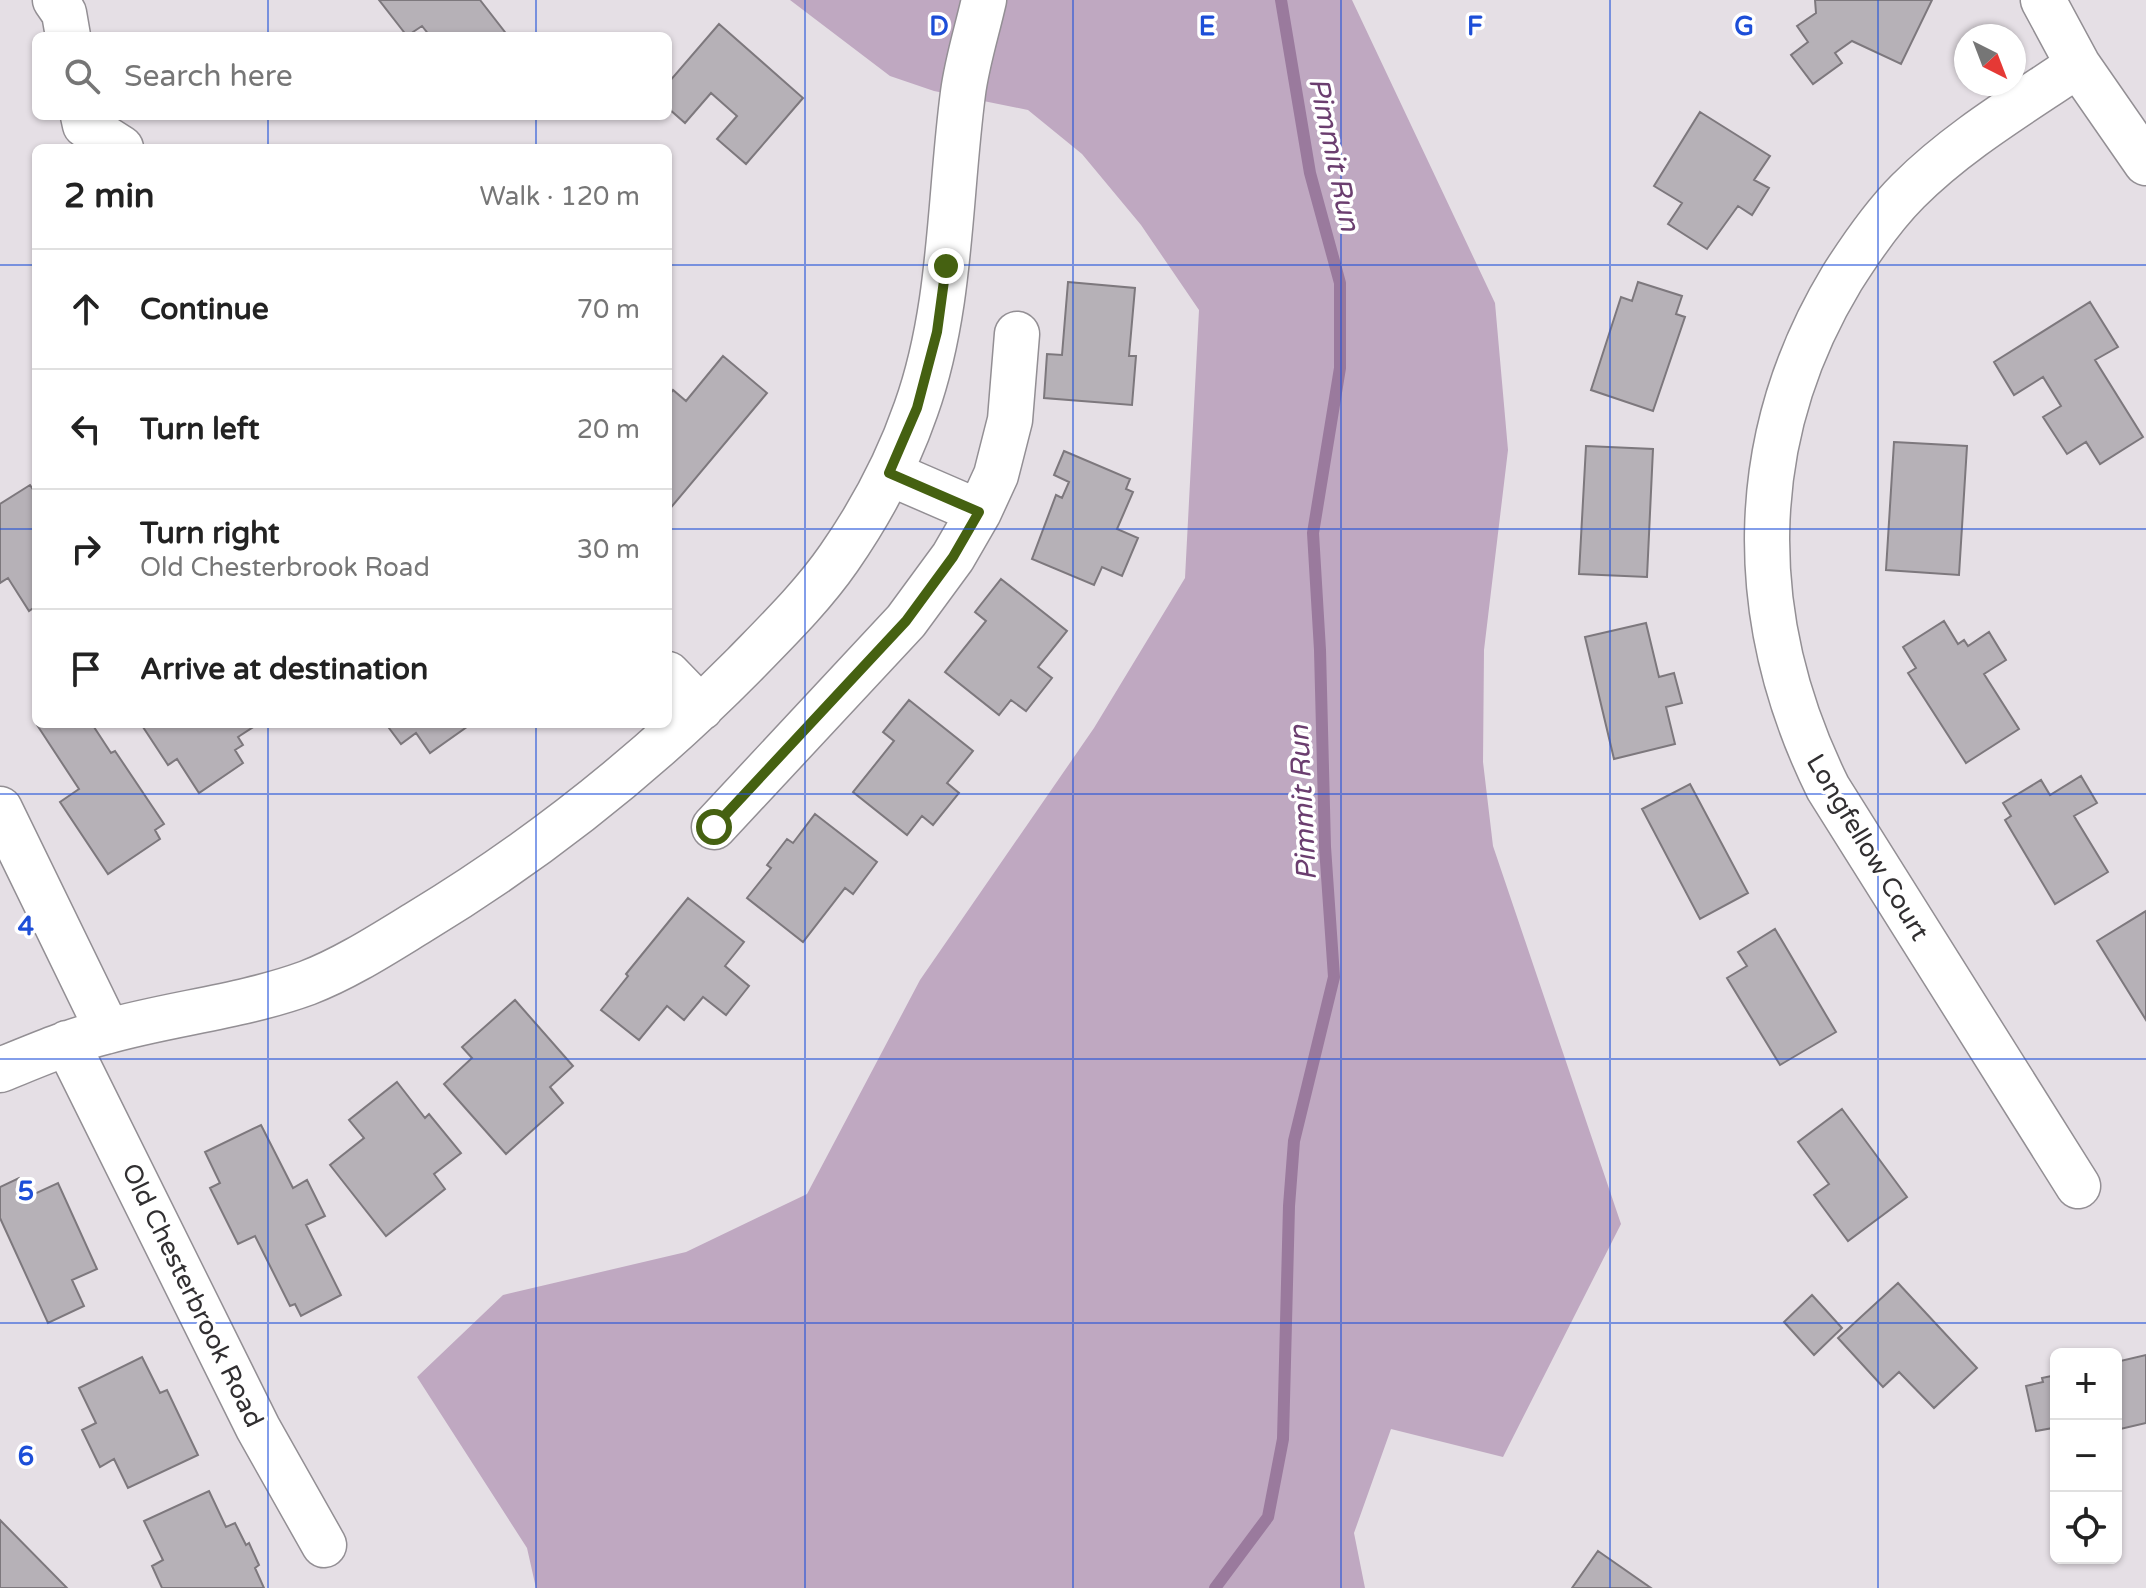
<!DOCTYPE html>
<meta charset="utf-8">
<style>
body{margin:0;font-family:"Varela Round",sans-serif;background:#f6f6f6;color:#222}
.controls{position:absolute;right:24px;bottom:24px;display:grid;overflow:hidden;border-radius:12px;box-shadow:0 2px 6px #0004}
.controls button{width:72px;height:72px;display:grid;place-items:center;padding:0;border:0;border-bottom:2px solid #e0e0e0;background:#fff;color:#222;font:40px sans-serif}
.compass{position:absolute;left:1954px;top:24px;width:72px;height:72px;border-radius:50%;background:#fff;box-shadow:0 2px 6px #0004;rotate:138deg}
.stop{position:absolute;width:24px;height:24px;margin:-18px;border:6px solid #456111;border-radius:50%;background:#fff}
.stop.end{background:#456111;border-color:#fff;box-shadow:0 2px 8px #0008}
.list{margin:0;padding:0;list-style:none}
h2{display:flex;justify-content:space-between;align-items:center;height:104px;margin:0;padding:0 32px;font-size:34px}
h2 small{font-size:26px;font-weight:400;color:#767676}
.list li{display:grid;grid-template-columns:52px 1fr auto;gap:24px;align-items:center;box-sizing:border-box;height:120px;padding:0 32px;border-top:2px solid #e0e0e0}
.list b{display:block;font-size:30px;white-space:nowrap}
.list p{margin:0;font-size:26px;white-space:nowrap;color:#767676}
.list em{font-size:26px;font-style:normal;color:#767676}
.icon{flex:none;width:44px;height:44px;fill:none;stroke:currentColor;stroke-width:2;stroke-linecap:round;stroke-linejoin:round}
.map{position:relative;flex:none;width:2146px;height:1588px;overflow:hidden}
.search{position:absolute;background:#fff;box-shadow:0 2px 6px #0004;left:32px;top:32px;width:640px;height:88px;display:flex;align-items:center;gap:20px;box-sizing:border-box;padding:0 28px;border-radius:12px;color:#767676;font-size:30px}
.panel{position:absolute;background:#fff;box-shadow:0 2px 6px #0004;left:32px;top:144px;width:640px;height:584px;border-radius:12px}
.map>svg:first-child{display:block}
.green{fill:#bfa8c1}
.lines{fill:none;stroke-linecap:round;stroke-linejoin:round}
.stream{stroke:#9a7a9d;stroke-width:12}
.building{fill:#b6b1b7;stroke:#7d787d;stroke-width:2}
.minor-casing{stroke:#938f94;stroke-width:47}
.minor{stroke:#fff;stroke-width:44}
.route{stroke:#456111;stroke-width:10}
.grid{fill:none;stroke:#1d4ed8;stroke-width:2;stroke-opacity:0.55}
.labels{text-anchor:middle;stroke-width:7;stroke-linejoin:round;paint-order:stroke}
.street-label{font-size:26px;fill:#312f31;stroke:#fff}
.water-label{font-size:28px;font-style:italic;fill:#6b3e6f;stroke:#fff}
.grid-label{font-size:26px;text-anchor:middle;font-weight:bold;fill:#1d4ed8;stroke:#fff;stroke-width:7;stroke-linejoin:round;paint-order:stroke}
</style>
<div class="map">
<svg width="2146" height="1588" viewBox="0 0 2146 1588">
<rect width="100%" height="100%" fill="#e5dfe5"/>
<path class="green" d="M790 0H1352L1495 303 1508 450 1484 650 1483 762 1493 846 1621 1224 1503 1457 1391 1429 1354 1533 1365 1588H536L527 1548 417 1377 503 1295 686 1252 807 1194 920 980 1094 728 1185 578 1199 310 1141 225 1082 154 1028 110 934 91 890 76Z"/>
<g class="lines">
<path class="stream" d="M1215 1588 1268 1517 1283 1439 1289 1206 1294 1141 1334 977 1325 847 1320 650 1313 533 1340 368V283L1310 173 1281 0"/>
</g>
<path class="building" d="M379 0H480L508 36H430L422 26 407 36Z
M1815 0H1932L1901 64 1852 41 1835 53 1842 63 1813 84 1791 55 1808 42 1797 26 1816 13Z
M719 24 803 98 746 164 717 139 737 116 711 93 685 123 668 108V83Z
M1700 112 1770 156 1754 180 1769 188 1752 215 1738 206 1707 249 1668 224 1682 203 1654 186Z
M1068 282 1135 288 1129 356H1136L1132 405 1044 398 1047 354 1062 355Z
M1638 282 1682 296 1676 314 1685 317 1653 411 1591 390 1621 297 1632 301Z
M2090 302 2118 347 2095 360 2143 437 2100 464 2086 442 2067 454 2043 417 2061 406 2043 377 2014 395 1994 362Z
M723 356 767 393 668 511V396L673 390 686 401Z
M1894 442 1967 446 1959 575 1886 570Z
M1586 446 1653 449 1647 577 1579 574Z
M1064 451 1130 479 1126 489 1133 492 1117 529 1138 538 1122 576 1102 567 1094 585 1032 559 1056 495 1062 498 1069 482 1054 475Z
M30 485 36 494V606L29 611 8 578 0 583V504Z
M1001 579 1067 631 1038 667 1052 678 1026 711 1011 700 999 715 945 672 986 621 975 612Z
M1944 621 1958 644 1964 640 1968 646 1989 632 2006 660 1984 674 2019 729 1966 763 1908 673 1916 668 1903 647Z
M1646 623 1659 677 1674 673 1682 703 1666 707 1675 744 1614 759 1585 637Z
M909 700 973 751 947 783 959 793 933 825 922 816 907 835 853 792 894 741 883 732Z
M39 724H92L111 753 115 751 164 824 155 830 160 839 108 874 60 802 79 789 37 725Z
M141 724H258L238 737 243 745 235 750 243 763 199 793 177 759 168 765Z
M386 724H471L430 753 416 733 401 744Z
M2081 776 2097 803 2074 816 2108 872 2055 904 2005 820 2011 816 2003 803 2041 780 2050 795Z
M1690 784 1748 893 1700 919 1642 809Z
M815 814 877 862 853 894 845 888 803 942 747 898 771 868 767 865 787 839 793 843Z
M688 898 744 942 725 966 749 986 726 1015 703 997 684 1020 667 1006 639 1040 601 1010 628 976 626 974Z
M2146 911V1020L2097 941Z
M1775 929 1836 1032 1780 1065 1727 978 1747 966 1738 952Z
M515 1000 573 1066 550 1087 563 1103 506 1154 444 1084 472 1058 462 1047Z
M397 1082 425 1118 429 1114 461 1153 434 1174 445 1189 386 1236 330 1165 364 1138 349 1120Z
M1842 1109 1907 1197 1848 1241 1814 1195 1829 1184 1798 1142Z
M261 1125 293 1188 307 1180 325 1216 306 1225 341 1295 301 1316 295 1304 290 1306 255 1236 238 1244 210 1188 220 1183 205 1152Z
M19 1178 28 1197 58 1183 97 1269 72 1280 84 1306 48 1323 0 1218V1187Z
M1898 1283 1977 1368 1934 1408 1899 1372 1883 1387 1838 1338Z
M1812 1295 1842 1328 1814 1355 1784 1322Z
M2146 1355V1423L2116 1430V1362Z
M142 1357 160 1393 167 1390 198 1455 128 1488 114 1459 100 1467 82 1430 96 1423 79 1388Z
M2056 1375V1442L2053 1428 2036 1431 2026 1386 2043 1382 2042 1378Z
M209 1491 226 1527 235 1523 246 1545 249 1543 259 1565 255 1568 264 1588H162L152 1566 163 1560 144 1521Z
M0 1520 67 1588H0Z
M1598 1551 1651 1588H1572Z"/>
<g class="lines">
<defs>
<path id="minor" d="M55 0 64 13 68 36
M2043 0 2078 65 2146 163
M2078 65C2019 105 1958 141 1908 191 1882 217 1861 248 1842 278 1744 440 1745 620 1828 788L2078 1186
M83 116 85 125 121 148
M889 473 979 512
M668 674 701 708
M0 809 108 1031
M714 827 906 621 953 557 979 512 996 475 1010 420 1017 334
M67 1043 258 1428 324 1545
M0 1070C35 1056 69 1041 105 1032 172 1013 241 1007 307 983 346 968 383 944 419 922 538 850 646 764 744 665 777 631 812 597 839 558 871 512 898 461 916 409 952 308 949 199 963 93 967 62 977 31 984 0"/>
</defs>
<use href="#minor" class="minor-casing"/>
<use href="#minor" class="minor"/>
</g>
<g class="lines">
<path class="route" d="M714 827 906 621 953 557 979 512 889 473 917 408 937 332 946 266"/>
</g>
<path class="grid" d="M268 0V36M536 0V36M805 0V1588M1073 0V1588M1341 0V1588M1610 0V1588M1878 0V1588M268 116V148M536 116V148M0 265H36M668 265H2146M0 529H36M668 529H2146M268 724V1588M536 724V1588M0 794H2146M0 1059H2146M0 1323H2146"/>
<g class="labels">
<g class="street-label">
<text transform="translate(1868 847) rotate(59)" y="9">Longfellow Court</text>
<text transform="translate(193 1295) rotate(64)" y="9">Old Chesterbrook Road</text>
</g>
<g class="water-label">
<text transform="translate(1335 154) rotate(78)" y="10">Pimmit Run</text>
<text transform="translate(1302 803) rotate(-93)" y="10">Pimmit Run</text>
</g>
</g>
<g class="grid-label">
<text x="939" y="35">D</text>
<text x="1207" y="35">E</text>
<text x="1475" y="35">F</text>
<text x="1744" y="35">G</text>
<text x="26" y="935">4</text>
<text x="26" y="1200">5</text>
<text x="26" y="1465">6</text>
</g>
</svg>
<div class="controls">
<button>+</button>
<button>−</button>
<button><svg class="icon" aria-label="locate" viewBox="0 0 24 24"><circle cx="12" cy="12" r="6"/><path d="M12 2v4M12 18v4M2 12h4M18 12h4"/></svg></button>
</div>
<svg class="compass" viewBox="-18 -18 36 36"><path d="M0-13l5 13h-10z" fill="#e53935"/><path d="M0 13l5-13h-10z" fill="#767676"/></svg>
<div class="stop" style="left:714px;top:827px"></div>
<div class="stop end" style="left:946px;top:266px"></div>
<div class="search"><svg class="icon" aria-label="search" viewBox="0 0 24 24"><circle cx="10" cy="10" r="6"/><path d="M15 15l6 6"/></svg>Search here</div>
<section class="panel">
<h2>2 min<small>Walk · 120 m</small></h2>
<ul class="list">
<li><svg class="icon" aria-label="ahead" viewBox="0 0 24 24"><path d="M12 20V5M6 11l6-6 6 6"/></svg><div><b>Continue</b></div><em>70 m</em></li>
<li><svg class="icon" aria-label="left" viewBox="0 0 24 24"><path d="M17 20v-9H6M10 6l-5 5 5 5"/></svg><div><b>Turn left</b></div><em>20 m</em></li>
<li><svg class="icon" aria-label="right" viewBox="0 0 24 24"><path d="M7 20v-9h11M14 6l5 5-5 5"/></svg><div><b>Turn right</b><p>Old Chesterbrook Road</p></div><em>30 m</em></li>
<li><svg class="icon" aria-label="arrive" viewBox="0 0 24 24"><path d="M6 21V4h12l-3 4 3 4H6"/></svg><div><b>Arrive at destination</b></div></li>
</ul>
</section>
</div>
